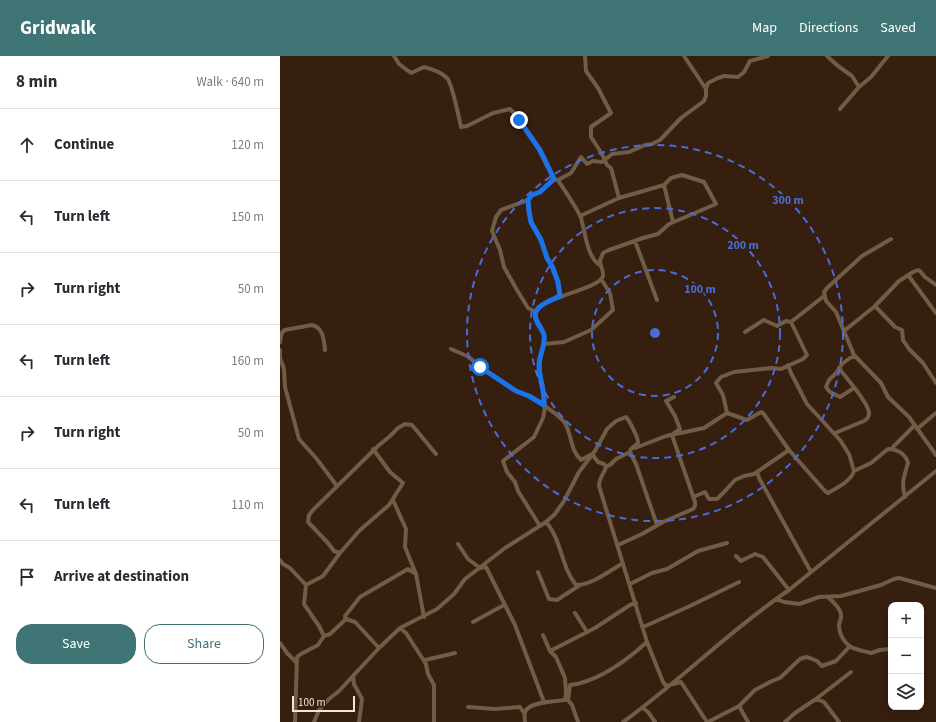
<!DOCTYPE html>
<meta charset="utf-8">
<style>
body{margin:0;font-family:"Source Sans 3",sans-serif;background:#f2f2f3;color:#2b2b33}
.controls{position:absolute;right:12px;bottom:12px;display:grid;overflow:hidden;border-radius:8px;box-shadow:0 2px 10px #0003}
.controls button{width:36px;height:36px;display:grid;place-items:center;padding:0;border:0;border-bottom:1px solid #e1e1e2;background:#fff;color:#2b2b33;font:20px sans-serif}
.scale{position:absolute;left:12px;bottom:10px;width:63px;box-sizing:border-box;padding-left:4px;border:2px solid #f3e3d9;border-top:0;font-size:11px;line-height:14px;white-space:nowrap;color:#f3e3d9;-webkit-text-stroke:3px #361f0f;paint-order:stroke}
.stop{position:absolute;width:12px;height:12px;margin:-9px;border:3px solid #1a73e8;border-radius:50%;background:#fff}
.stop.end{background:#1a73e8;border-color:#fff;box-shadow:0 1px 4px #0008}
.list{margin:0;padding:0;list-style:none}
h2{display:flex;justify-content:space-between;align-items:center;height:52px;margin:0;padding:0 16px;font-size:17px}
h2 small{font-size:13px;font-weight:400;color:#7c7c81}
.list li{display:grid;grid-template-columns:26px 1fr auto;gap:12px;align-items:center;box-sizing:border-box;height:72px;padding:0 16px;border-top:1px solid #e1e1e2}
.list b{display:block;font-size:15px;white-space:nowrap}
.list em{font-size:13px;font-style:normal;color:#7c7c81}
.actions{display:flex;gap:8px;padding:12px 16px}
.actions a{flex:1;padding:9px 0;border:1px solid #3e7474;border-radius:16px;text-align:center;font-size:14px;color:#3e7474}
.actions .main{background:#3e7474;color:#fff}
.icon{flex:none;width:22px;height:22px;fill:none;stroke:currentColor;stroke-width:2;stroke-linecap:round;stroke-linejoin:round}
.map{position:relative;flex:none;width:656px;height:666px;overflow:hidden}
header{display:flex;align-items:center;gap:24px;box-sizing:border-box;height:56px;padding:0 20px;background:#3e7474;color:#fff}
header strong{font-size:19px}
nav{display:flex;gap:22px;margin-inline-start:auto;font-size:14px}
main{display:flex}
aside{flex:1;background:#fff}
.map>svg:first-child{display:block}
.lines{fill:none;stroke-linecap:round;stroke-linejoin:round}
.street{stroke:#6f5d45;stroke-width:4}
.route{stroke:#1a73e8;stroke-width:5}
.ring{fill:none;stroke:#486cd8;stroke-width:2;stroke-dasharray:7 5}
.centre{fill:#486cd8;stroke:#361f0f;stroke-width:2}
.ring-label{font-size:12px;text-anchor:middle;font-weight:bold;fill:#486cd8;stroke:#361f0f;stroke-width:4;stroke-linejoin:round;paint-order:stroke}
</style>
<header>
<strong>Gridwalk</strong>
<nav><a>Map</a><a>Directions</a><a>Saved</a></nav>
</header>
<main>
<aside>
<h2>8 min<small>Walk · 640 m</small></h2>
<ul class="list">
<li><svg class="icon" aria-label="ahead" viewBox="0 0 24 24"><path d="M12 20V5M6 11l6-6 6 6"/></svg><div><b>Continue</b></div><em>120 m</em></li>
<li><svg class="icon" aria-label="left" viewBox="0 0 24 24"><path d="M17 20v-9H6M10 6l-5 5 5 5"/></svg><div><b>Turn left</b></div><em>150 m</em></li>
<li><svg class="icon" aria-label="right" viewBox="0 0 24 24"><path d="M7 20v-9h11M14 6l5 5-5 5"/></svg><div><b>Turn right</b></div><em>50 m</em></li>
<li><svg class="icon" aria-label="left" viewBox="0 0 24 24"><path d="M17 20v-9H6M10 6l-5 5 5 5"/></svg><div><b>Turn left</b></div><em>160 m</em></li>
<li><svg class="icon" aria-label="right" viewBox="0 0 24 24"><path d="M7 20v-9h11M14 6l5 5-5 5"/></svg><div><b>Turn right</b></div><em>50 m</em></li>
<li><svg class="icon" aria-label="left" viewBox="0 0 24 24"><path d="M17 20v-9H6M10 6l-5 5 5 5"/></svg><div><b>Turn left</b></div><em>110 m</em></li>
<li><svg class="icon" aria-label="arrive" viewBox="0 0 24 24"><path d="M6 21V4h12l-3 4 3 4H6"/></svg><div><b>Arrive at destination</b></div></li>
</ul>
<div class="actions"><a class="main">Save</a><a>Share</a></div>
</aside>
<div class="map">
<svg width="656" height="666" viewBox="0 0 656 666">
<rect width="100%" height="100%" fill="#361f0f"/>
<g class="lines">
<path class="street" d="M114 0 119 8 131 17 144 11C152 13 161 16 167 22 172 27 179 62 181 71L187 70 213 57 230 53 236 59 256 88 274 123 260 136 252 139 248 144 249 155 251 167 261 184 267 202 272 210 278 226 280 239
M404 0 426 33
M547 0 558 10 572 20 579 31 591 21 608 0
M560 53 579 31
M274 123 278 124 291 117 301 101 307 108 313 105 322 106 332 98 349 96 365 89 372 88 380 84 401 62 424 45 426 40V33L428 27 438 22 444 20 458 21 464 16 470 5 488 0
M278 124C284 134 297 152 301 162 305 175 307 202 320 209
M384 129 393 166
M248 144 221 154 216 161 212 175 220 194 224 211 237 234 248 252 256 256
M300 160 339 142 331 112 327 109 322 98 311 81V71L331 57 318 32 306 15 305 0
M611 183 582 200 547 232 544 236 546 245 556 256 574 299 601 327 608 341 629 361 656 399
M355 185 377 244
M628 219 656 257
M595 250 615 271 622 274 623 284 629 293 643 307 656 327
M564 275 595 250 619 225 633 216 638 214 640 215 645 221 656 229
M465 276 484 264 497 270 506 265 511 266
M0 286C1 281 0 277 5 274L32 269C43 271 44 284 45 294
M264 288 284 286 311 274 333 254 330 237 321 223
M171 293 189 301 200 311 236 335 249 340 264 349 265 352 263 362 254 381 223 405 227 416 235 426 238 435 260 470
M0 294V302L4 313 5 331 19 383 36 402 57 430
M508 309 511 317 527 348 560 384 569 398 574 415
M574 332 560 341 550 336 546 331 549 324 556 317 562 308 570 302 575 300
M447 357 467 364 481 356 483 357 509 394 545 435 548 437C557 432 571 425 574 415L591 407 608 393C617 393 626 398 628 407 624 421 621 427 625 441
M447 357 443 339 436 327 441 321 454 316 492 312 501 313 523 303 527 299 511 266 544 240
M637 373 656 357
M555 377 584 365C588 363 589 361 589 357 589 347 565 321 559 312
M355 392 386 380 424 372 447 357
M613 393V391L635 369
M350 396 356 408 377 469
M312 398 301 404C290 394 292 379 285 367 279 359 271 355 264 349 266 334 258 321 260 306 260 298 265 288 264 279 263 271 250 260 258 252 271 240 320 232 323 220 324 215 320 210 320 205L323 197 329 194 363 182 378 178 389 168 436 148 424 126 402 119 391 122 384 129 339 142
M312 398 318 406 324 408 326 411
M326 411C324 418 319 421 319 430L367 586 383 626 386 630 401 626 427 666
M477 416 479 422 531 516
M413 441 425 436 429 443H437L445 435 455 424 464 420 474 418 509 394
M113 444 126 473 125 491 136 518 144 561
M266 466C282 484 281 511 296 529 310 530 331 514 343 507
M178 488 188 503 200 512 206 511 235 569 264 646
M338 489 362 478 383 466 413 453 415 450V446L393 382V378L400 373 395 360 386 345 394 341
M60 497 54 495 48 487 28 466 29 459 33 454 98 390 109 381 118 372 125 368 132 369 156 398
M456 500 461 505 475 498 483 501 509 534
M0 504 3 508 10 512 26 529
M258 516 269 543 277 544 300 529
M350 528 372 517 387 513 418 495 447 487
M26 529 43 520 60 497 80 474 109 449 123 427 110 416 93 393
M26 529 24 548 39 570 44 580
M548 541C552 545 560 551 561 558 562 562 559 565 559 570 559 572 560 576 561 579 568 594 577 593 591 597L600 594 610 593
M496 543 504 546 519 548 539 541 561 540 601 529 614 523 619 522 656 532
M295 557 307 576
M66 563 65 560 80 541 128 513 136 518
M193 566 224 549
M363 571 410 550 459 526
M120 572 126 577 146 608 148 618 154 629V666
M263 579 270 595 276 601 285 622 286 638 285 644H288L292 649 298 666
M0 587 7 597 16 606
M270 595 315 572 350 549 356 547
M145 604 175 597
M73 620 74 628 82 643 79 666
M536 643 571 616
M288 644 290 629C318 626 347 604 367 586
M459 650 468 666
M188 651 215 653 240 651 244 657
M363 652 368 656 375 666
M15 666 17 601 21 598 38 589 44 580 50 578 66 563 75 566 99 592
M34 666 39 654 49 643 59 635 99 592 120 572 157 553 174 538 185 523 225 492 266 466 275 458 284 445 299 416 315 395 327 373 336 365 346 361C349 364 359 383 358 387L351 393 350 396 336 403 331 408 326 411
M245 666C245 663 244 659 245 656 248 646 276 645 285 644
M343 666C400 625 450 574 509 534L656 415
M428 666 459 650 475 634 492 625 500 622 520 603 526 601 530 602 537 605 542 610 556 605 569 591
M505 666 515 657 536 643 544 646 559 666"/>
</g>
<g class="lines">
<path class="route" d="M200 311 236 335 249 340 264 349C265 335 259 323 259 309 259 299 266 289 264 279 262 271 251 263 257 254 261 247 274 243 280 240L278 226 272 210 267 202 261 184 251 166 249 155 248 144 252 139 260 136 274 123 260 94 239 64"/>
</g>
<g class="ring">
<circle cx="375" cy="277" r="63"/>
<circle cx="375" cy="277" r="125"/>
<circle cx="375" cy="277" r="188"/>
</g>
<circle cx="375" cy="277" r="6" class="centre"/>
<g class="ring-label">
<text x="508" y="148">300 m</text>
<text x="463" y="193">200 m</text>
<text x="420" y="237">100 m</text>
</g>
</svg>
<div class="controls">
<button>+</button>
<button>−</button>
<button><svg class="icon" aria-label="layers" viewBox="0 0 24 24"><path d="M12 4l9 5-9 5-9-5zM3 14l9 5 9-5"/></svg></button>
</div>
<div class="scale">100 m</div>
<div class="stop" style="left:200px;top:311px"></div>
<div class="stop end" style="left:239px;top:64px"></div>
</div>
</main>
